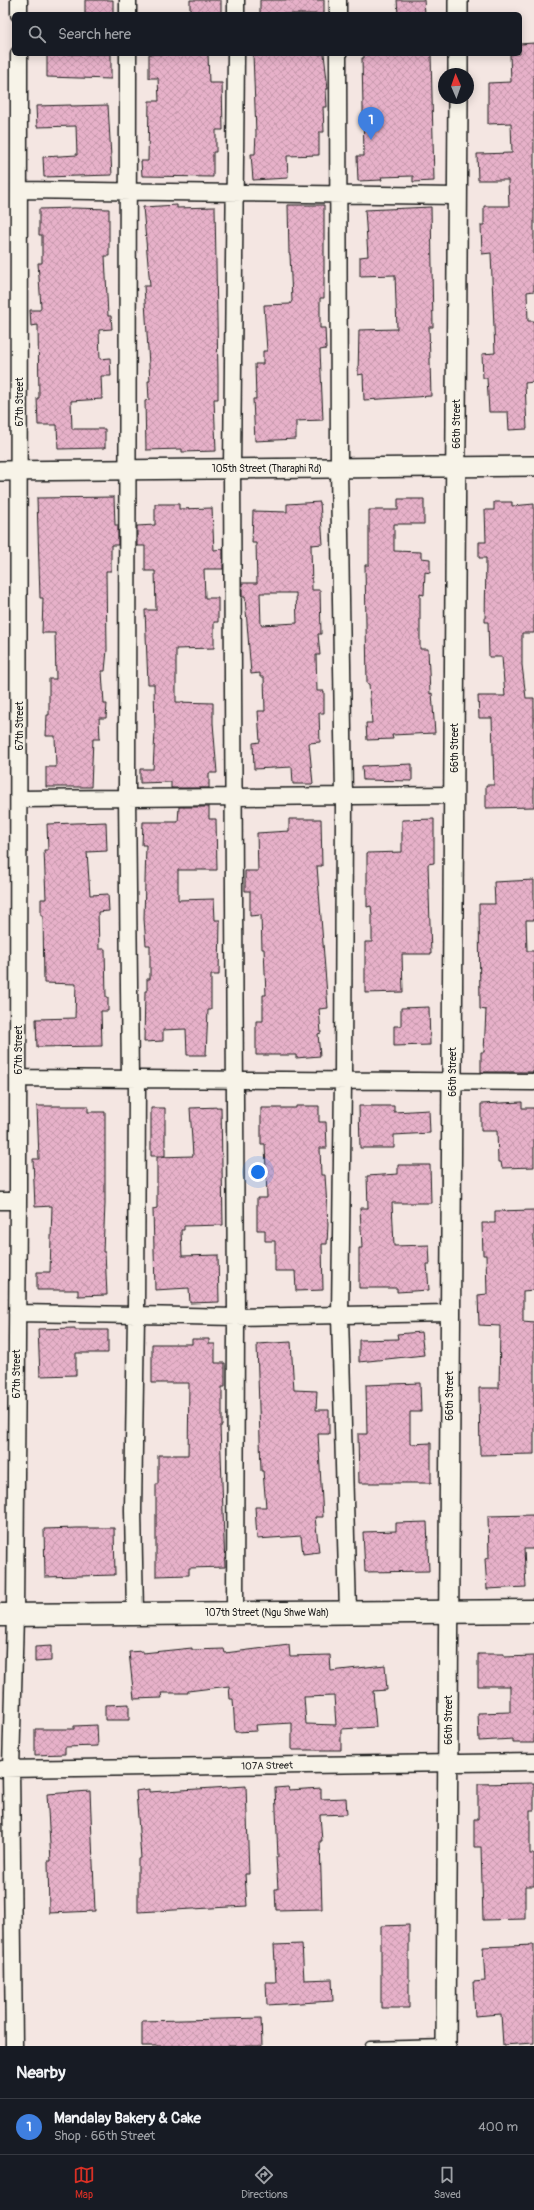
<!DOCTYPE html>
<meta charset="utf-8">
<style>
body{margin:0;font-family:Pangolin,sans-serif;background:#242831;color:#f1f3f6}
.compass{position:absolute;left:438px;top:68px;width:36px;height:36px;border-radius:50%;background:#171b24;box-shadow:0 2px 10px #0003;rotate:358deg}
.you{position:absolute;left:258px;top:1172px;width:14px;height:14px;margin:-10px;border:3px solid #fff;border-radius:50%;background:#1a73e8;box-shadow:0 0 0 6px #1a73e833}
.badge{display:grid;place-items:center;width:26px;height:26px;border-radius:50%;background:#d93025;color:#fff;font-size:13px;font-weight:700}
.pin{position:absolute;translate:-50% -33px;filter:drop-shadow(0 1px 2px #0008)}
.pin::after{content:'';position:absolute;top:21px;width:14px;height:12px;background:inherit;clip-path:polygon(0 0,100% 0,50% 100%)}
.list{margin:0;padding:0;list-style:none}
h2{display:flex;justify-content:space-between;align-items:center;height:52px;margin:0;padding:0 16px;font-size:17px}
h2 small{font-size:13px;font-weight:400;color:#9ea1a6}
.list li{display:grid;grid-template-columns:26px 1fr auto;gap:12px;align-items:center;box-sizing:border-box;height:56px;padding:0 16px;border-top:1px solid #363941}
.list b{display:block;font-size:15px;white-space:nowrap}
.list p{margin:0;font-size:13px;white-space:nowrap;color:#9ea1a6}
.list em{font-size:13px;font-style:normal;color:#9ea1a6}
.icon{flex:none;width:22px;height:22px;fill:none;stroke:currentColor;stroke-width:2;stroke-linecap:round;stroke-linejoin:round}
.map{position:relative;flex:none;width:534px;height:2046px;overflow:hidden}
.search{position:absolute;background:#171b24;box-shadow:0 2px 10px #0003;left:12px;right:12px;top:12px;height:44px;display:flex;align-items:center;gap:10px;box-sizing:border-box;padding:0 14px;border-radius:6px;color:#9ea1a6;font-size:15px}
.sheet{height:108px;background:#171b24}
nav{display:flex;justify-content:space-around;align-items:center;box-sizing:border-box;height:56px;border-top:1px solid #363941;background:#171b24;font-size:11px;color:#9ea1a6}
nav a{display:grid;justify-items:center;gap:2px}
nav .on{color:#d93025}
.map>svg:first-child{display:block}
.building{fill:url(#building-cross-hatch);stroke:#1c1c1c;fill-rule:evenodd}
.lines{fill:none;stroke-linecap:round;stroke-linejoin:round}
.service-casing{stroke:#1c1c1c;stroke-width:11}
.minor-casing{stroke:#1c1c1c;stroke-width:19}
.tertiary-casing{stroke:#1c1c1c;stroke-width:22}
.secondary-casing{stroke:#1c1c1c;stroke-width:25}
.service{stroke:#f7f3e8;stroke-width:8}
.minor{stroke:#f7f3e8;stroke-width:16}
.tertiary{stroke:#f7f3e8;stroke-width:19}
.secondary{stroke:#f7f3e8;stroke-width:22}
.labels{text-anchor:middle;stroke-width:3;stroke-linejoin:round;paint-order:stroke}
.street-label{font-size:10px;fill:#1c1c1c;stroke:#f7f3e8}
</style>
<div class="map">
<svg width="534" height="2046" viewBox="0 0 534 2046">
<defs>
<pattern id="building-cross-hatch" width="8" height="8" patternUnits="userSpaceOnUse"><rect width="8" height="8" fill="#e7b1c9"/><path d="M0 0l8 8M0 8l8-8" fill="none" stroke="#c698ac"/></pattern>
</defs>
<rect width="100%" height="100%" fill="#f4e6e2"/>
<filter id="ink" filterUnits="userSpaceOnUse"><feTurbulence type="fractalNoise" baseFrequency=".025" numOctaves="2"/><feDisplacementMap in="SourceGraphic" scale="8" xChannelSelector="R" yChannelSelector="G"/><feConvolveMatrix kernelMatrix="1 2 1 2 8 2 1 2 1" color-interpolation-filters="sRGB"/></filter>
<g filter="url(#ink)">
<path class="building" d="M85 0H113V14H85Z
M190 0H221V14H190Z
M260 0H324V14H260Z
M397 0H424L425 14H398Z
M534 43V291L527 292 528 321H534V382L525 383 527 429 509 430 508 412H489L487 378H483L482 354 495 353 491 253 482 254 481 225H484V206H509L508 180H478L477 154 512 153 511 123 488 124V83L511 82 510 54H520V44Z
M47 54H111V79L47 77Z
M149 54H208L209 83H222L223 130H216V152H213V177L142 176 141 161H148L149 101H159L158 78H149Z
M253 54H324L328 89H326L327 107H323L324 132H319V155L287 156 288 178 253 180 251 154H255L256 133Z
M364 54H431L434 181 413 182V176L381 177 382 180 358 181 357 156H364L362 58H364Z
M71 105V106L108 105 112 175 44 177 43 157 77 155 76 126 37 127 36 106Z
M177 205V208L215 207 218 376V399H214L216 451 182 452V449L146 450 145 401 149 400 148 381H150L144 286H150L143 207Z
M288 205H324V298H320V328H325L326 349 320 350 323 420 296 421V439L255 441 253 399H256L255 364H263V351H267L264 305 290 304 292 301 290 254H289Z
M431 207 433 327H429L431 396 364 400 363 374 358 375 359 330 397 329 395 275 360 276V257L368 256 365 210Z
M74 208 109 209V256H105L108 316H111L112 329 99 330 100 359 110 358 111 376H101L102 399 71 401 72 429H105V448L58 449 57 425H38L37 398H39L38 325 31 326 30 310H40L41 307 38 263H42V235H39V209Z
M114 497 115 525H118V545H111V571H106L107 650 105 671H102L104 704H107L106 718H99L100 739H93L91 787H46V767H56L55 736H46L47 715H49V679H56L55 633H42L43 598H40L37 498Z
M398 499H424V524H394V551L421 552V558L430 559V573L425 572 424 595 420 594V649H428L430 694 432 693 435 733 392 735 393 739 367 740 366 723H372L369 684H367L365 565H369V510H398Z
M320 502 323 544 311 545 312 590H320L321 634H318L320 655H316L317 691H324V713H319L320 742 309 743 313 784H293L292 767 254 769 253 743 260 742 258 711H265L264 677H260V673L251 674 245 597H242V583H257L256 543H252L253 511 287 512V504ZM260 593H296L297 623 261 625Z
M494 502H512V506L534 504V633H522V665L526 698H534V807L486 808V785H494L492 718H479L478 696H505L502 657H489L488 622H485L486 558H479V542H486L485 510H494Z
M155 504H179V509L212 508 214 550 223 549V569H204L205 598H218V622H214V648L176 649V702L213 703V723L217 773H209V788H171V782L140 783V769H153L155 732 154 684H148L145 610H156L155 571H145V546H137V526L155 525Z
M412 764V781L363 780 362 766Z
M179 807H209V819H216L217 870H178V900L214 899 215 920H220L219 975H211V1010H208L206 1055H187L186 1029 163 1030V1041L144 1042 145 991H147V979H150V945H146L144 919 146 845H142L143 822H178Z
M289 819H321L322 866H317L328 1008 319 1009 321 1033 318 1034 320 1056 296 1058V1055H256V1021H263V995H266L264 949H262L261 915 250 916V891H245V871H258L257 833 289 831Z
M434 819V863L428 864 431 954H402L403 992 365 993V942H372V915L371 906 367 907V853L402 852V820Z
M106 822 107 851 87 852 90 895 108 894 109 911 98 912 99 949H105L106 997H108V1011H101L102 1046 37 1047 36 1019 75 1018 76 984 44 983 43 915H41V899H46L44 850H48L47 824Z
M534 880V920H526L527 951H534V1072H481V1052H484L486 1010 480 1009 479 904H495L494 882Z
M429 1007 430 1045 394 1046V1026H401V1008Z
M522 1102V1108H534V1167L502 1168 501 1162H498L497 1131H481V1104Z
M37 1106H88V1112H105V1204L103 1252H105L107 1295 78 1296V1290H37V1272H50L52 1206 35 1207 33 1159H39Z
M296 1106H319V1122H326L327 1148H320L321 1175H325L328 1224 327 1244H322L323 1290 296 1291 295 1271H275V1241H265V1230H257V1198H267L265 1144H261V1108H296Z
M359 1106H394V1112L429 1110 430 1133 394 1135V1148H360Z
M221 1107 223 1225 184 1226V1230H181L182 1256 218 1255 219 1302 190 1303 189 1288 155 1290 153 1209 157 1208V1157L193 1156 190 1108Z
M151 1108H165V1156H151Z
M398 1165H430L431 1203H392L394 1246 429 1245 430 1264H427L429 1290 397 1292V1288H359V1248H362L360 1208H368L367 1176 398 1174Z
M534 1210V1290L523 1291V1321L534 1322V1454L480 1455 479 1388H499L500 1326 479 1325 478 1295 487 1294 486 1255H483L482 1223H495V1211Z
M75 1328V1330H108V1353H76V1375L40 1376 38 1329Z
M421 1332 424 1355 359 1362V1340L398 1339 397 1334Z
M192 1339H209V1344H215V1363H225V1387H222V1426H220L225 1567 189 1568V1575L156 1576V1484H158V1455H188L189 1383H152V1344H192Z
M291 1342 294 1390 317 1391 316 1410H329V1434H318L323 1517H315L319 1552 303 1554 301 1536 257 1539 255 1507H266L263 1471H261L257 1344Z
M420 1383 421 1412H410V1444L431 1443V1483H359L358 1434H367L366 1385Z
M534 1515V1549H524L526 1587 487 1589 485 1559 489 1558 488 1516Z
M427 1522 429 1571 365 1572 363 1532 396 1531V1523Z
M77 1528H114L115 1575 45 1577 44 1529Z
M289 1645 290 1656 330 1655 331 1671 385 1665 387 1690 373 1691 376 1727 341 1729V1750H292V1723L256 1725 257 1731 235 1732 233 1699H230L229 1686 188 1691V1693H161L162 1698 134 1699 129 1652 143 1651V1653L192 1648V1650L224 1649 225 1653ZM334 1696 336 1725 306 1724 304 1697Z
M51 1646V1661L35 1662V1647Z
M478 1654H504V1657L534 1656V1743H513V1739L479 1741 478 1713 510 1712V1686H478Z
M129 1704V1720H105V1705Z
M97 1725 98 1746 65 1747V1754L35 1755V1729H74V1726Z
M534 1783V1810H530V1854H534V1886H525V1919L483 1920 481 1847H474V1819H478V1784Z
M246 1786 249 1874H245L247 1906 138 1912V1859L141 1858 136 1791 149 1789V1792Z
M288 1787 289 1790 321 1788V1799L346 1798 347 1814 320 1815 322 1841H320L322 1909 276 1910 275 1889H278L276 1857H278L275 1788Z
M90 1791 95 1911 49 1913 48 1861H51L47 1794Z
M409 1925V2008H381V1926Z
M302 1944 304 1980 332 1979 333 2001 267 2005 266 1982H276L274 1945Z
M534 1945V2043L503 2045 501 2014 475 2016 473 1982 485 1981 483 1947Z
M261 2018 262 2046H142V2021Z"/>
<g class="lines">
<defs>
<path id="service" d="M370 2046 446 2044"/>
<path id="minor" d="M338 0V14
M19 14V0
M128 14V0
M236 14V0
M128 54 127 797 130 1079
M338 54 339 468 344 796 343 1081 340 1316 348 1612
M19 190 457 196
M19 799 453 795
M18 1078 534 1082
M137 1080 136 1315 236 1317 450 1313
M0 1201H18
M17 1313 136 1315 133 1510 135 1614
M235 1612 236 1317 232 469 236 54
M2 1769 534 1762
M14 2046 11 1769 15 1615 18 1201 19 54"/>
<path id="tertiary" d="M458 14V0
M458 74V54
M0 471 534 466
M446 2046 458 98"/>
<path id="secondary" d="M0 1615 534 1611"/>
</defs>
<use href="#service" class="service-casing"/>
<use href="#minor" class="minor-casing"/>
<use href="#tertiary" class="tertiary-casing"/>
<use href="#secondary" class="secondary-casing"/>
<use href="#service" class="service"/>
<use href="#minor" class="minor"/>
<use href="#tertiary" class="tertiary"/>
<use href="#secondary" class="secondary"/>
</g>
</g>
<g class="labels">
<g class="street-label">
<text transform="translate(19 402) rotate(-90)" y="4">67th Street</text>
<text transform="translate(456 424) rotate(-90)" y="4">66th Street</text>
<text x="267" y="472">105th Street (Tharaphi Rd)</text>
<text transform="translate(19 726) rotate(-90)" y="4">67th Street</text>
<text transform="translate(454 748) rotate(-90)" y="4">66th Street</text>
<text transform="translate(18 1050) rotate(-90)" y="4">67th Street</text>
<text transform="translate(452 1072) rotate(-90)" y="4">66th Street</text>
<text transform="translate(16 1374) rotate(-90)" y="4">67th Street</text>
<text transform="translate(449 1396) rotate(-90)" y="4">66th Street</text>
<text x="267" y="1616">107th Street (Ngu Shwe Wah)</text>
<text transform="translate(448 1720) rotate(-90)" y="4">66th Street</text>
<text transform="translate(267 1765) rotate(-1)" y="4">107A Street</text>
</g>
</g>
</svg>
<svg class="compass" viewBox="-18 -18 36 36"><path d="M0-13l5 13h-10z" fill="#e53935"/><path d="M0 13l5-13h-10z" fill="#9ea1a6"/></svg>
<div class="you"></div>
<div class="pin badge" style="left:371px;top:140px;background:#3f7fe0">1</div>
<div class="search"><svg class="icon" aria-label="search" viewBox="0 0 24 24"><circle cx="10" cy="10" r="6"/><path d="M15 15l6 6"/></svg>Search here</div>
</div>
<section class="sheet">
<h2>Nearby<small></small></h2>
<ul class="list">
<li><span class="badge" style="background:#3f7fe0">1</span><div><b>Mandalay Bakery &amp; Cake</b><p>Shop · 66th Street</p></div><em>400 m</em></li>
</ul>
</section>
<nav>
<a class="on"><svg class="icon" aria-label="map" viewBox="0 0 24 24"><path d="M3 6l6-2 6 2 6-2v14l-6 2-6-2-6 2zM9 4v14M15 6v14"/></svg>Map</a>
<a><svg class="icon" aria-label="directions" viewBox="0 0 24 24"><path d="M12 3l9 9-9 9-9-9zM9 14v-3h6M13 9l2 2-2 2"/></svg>Directions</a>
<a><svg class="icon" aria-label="saved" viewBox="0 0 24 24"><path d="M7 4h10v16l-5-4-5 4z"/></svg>Saved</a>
</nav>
